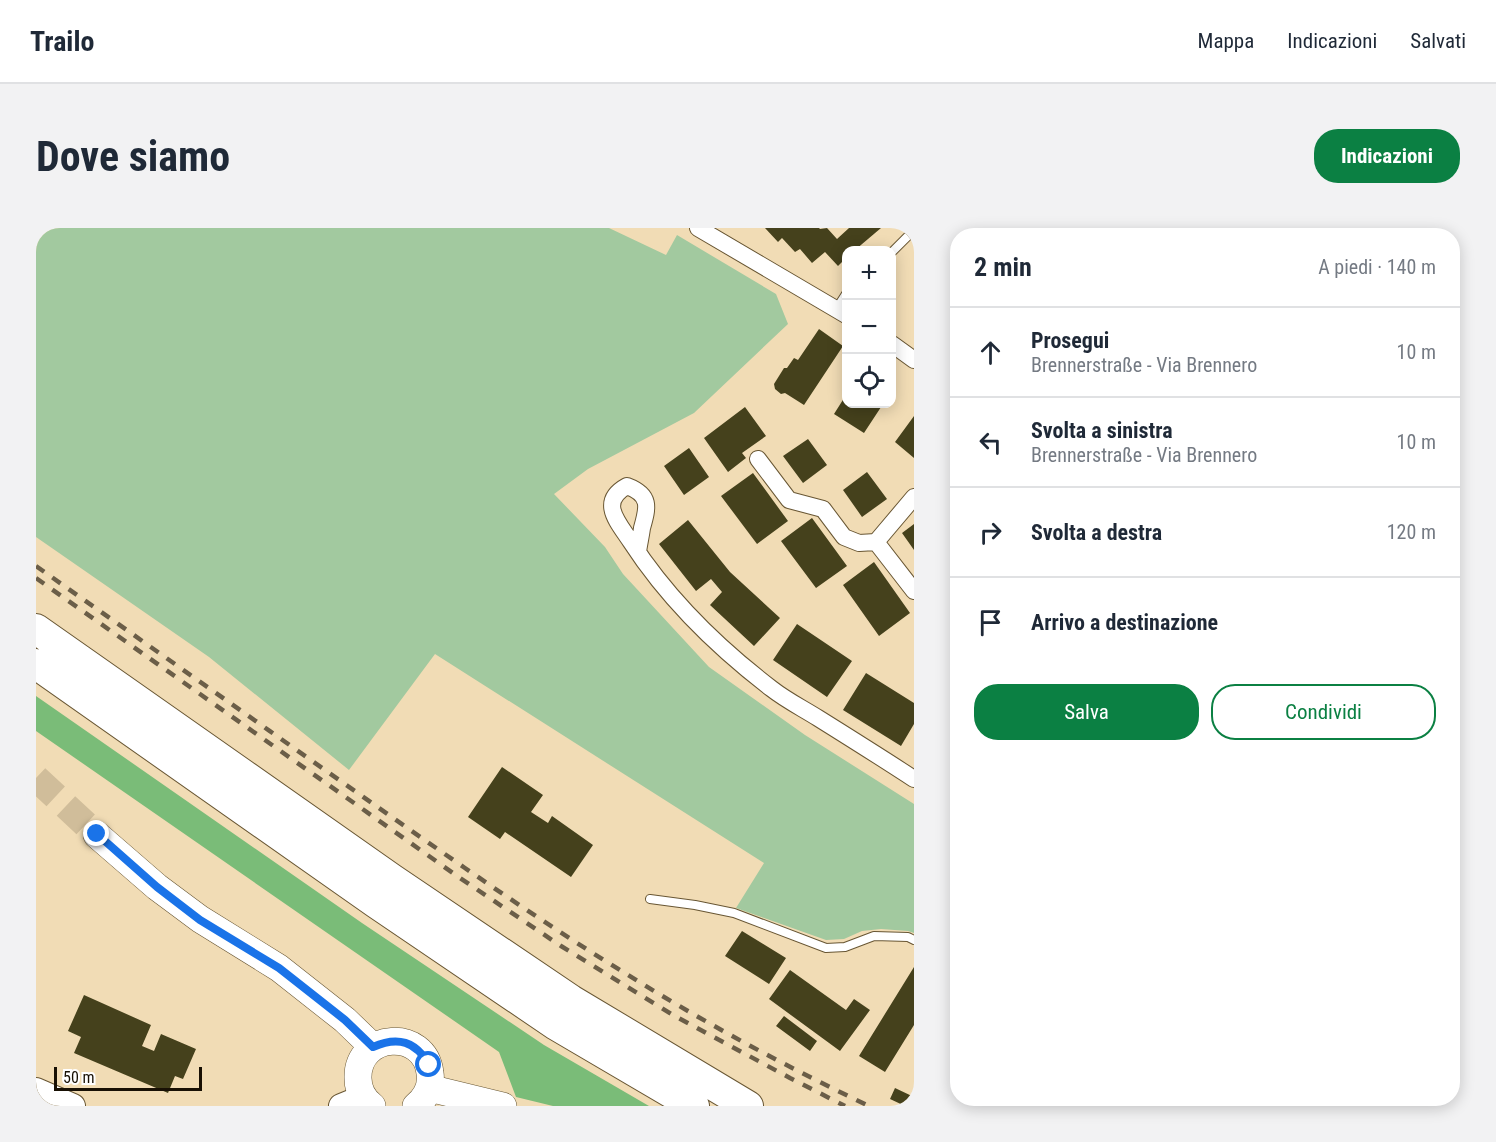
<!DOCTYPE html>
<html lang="it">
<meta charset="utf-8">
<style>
body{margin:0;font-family:"Roboto Condensed",sans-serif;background:#f2f2f3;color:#1f2937}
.controls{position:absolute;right:18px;top:18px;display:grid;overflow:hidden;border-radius:12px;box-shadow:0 3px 15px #0003}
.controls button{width:54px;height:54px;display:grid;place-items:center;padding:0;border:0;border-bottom:2px solid #e0e1e3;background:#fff;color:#1f2937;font:30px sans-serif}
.scale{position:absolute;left:18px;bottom:15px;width:148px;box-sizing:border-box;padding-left:6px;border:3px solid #181004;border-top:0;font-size:16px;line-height:21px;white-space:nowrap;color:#181004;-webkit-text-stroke:4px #fff;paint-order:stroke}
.stop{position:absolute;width:18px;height:18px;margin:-14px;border:4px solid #1a73e8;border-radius:50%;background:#fff}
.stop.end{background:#1a73e8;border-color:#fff;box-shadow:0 2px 6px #0008}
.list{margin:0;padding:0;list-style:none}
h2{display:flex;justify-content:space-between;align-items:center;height:78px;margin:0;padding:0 24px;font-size:26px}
h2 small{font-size:20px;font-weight:400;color:#747a83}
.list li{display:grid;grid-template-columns:39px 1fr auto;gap:18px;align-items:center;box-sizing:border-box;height:90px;padding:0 24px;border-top:2px solid #e0e1e3}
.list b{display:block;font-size:22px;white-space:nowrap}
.list p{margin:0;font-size:20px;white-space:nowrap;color:#747a83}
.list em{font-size:20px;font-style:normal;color:#747a83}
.actions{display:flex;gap:12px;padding:18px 24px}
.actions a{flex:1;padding:14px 0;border:2px solid #0b8043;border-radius:24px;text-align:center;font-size:21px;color:#0b8043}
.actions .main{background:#0b8043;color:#fff}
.icon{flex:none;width:33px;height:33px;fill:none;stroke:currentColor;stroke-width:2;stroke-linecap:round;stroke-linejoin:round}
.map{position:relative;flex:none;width:878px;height:878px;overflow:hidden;border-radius:24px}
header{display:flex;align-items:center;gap:36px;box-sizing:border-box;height:84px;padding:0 30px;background:#fff;border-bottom:2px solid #e0e1e3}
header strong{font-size:28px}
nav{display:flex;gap:33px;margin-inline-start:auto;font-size:21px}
.intro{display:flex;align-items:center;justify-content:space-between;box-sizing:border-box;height:144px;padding:0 36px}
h1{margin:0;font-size:42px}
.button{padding:15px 27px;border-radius:24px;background:#0b8043;color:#fff;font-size:21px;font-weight:700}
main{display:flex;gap:36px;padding:0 36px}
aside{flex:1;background:#fff;border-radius:24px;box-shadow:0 3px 15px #0003}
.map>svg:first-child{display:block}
.green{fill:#a2c99f}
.forest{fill:#7abc78}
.building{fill:#45411c}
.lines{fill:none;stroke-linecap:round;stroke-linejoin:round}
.primary-tunnel{stroke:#d0bd9a;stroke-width:27;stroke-dasharray:27 14;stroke-linecap:butt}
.service-casing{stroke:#685633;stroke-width:10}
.minor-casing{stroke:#685633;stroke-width:18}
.secondary-casing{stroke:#685633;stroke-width:26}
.primary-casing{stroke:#685633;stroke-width:28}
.motorway-casing{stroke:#685633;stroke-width:32}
.service{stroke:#fff;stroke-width:8}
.minor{stroke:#fff;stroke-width:16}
.secondary{stroke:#fff;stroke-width:24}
.primary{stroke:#fff;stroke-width:27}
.motorway{stroke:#fff;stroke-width:30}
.rail{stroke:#6b5e48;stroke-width:4.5;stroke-dasharray:10 10;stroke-linecap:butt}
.route{stroke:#1a73e8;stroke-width:8}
</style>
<header>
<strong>Trailo</strong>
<nav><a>Mappa</a><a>Indicazioni</a><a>Salvati</a></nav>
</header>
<div class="intro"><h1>Dove siamo</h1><a class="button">Indicazioni</a></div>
<main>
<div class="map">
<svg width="878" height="878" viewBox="0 0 878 878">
<rect width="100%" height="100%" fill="#f1dcb5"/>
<path class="green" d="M0 0H573L630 27 641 7 740 66 752 96 658 185 552 241 518 266 569 319 587 346 673 439 769 507 878 576V705L872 703 845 701 826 703 808 711 790 712 700 680 728 635 399 426 313 542 173 429 0 309Z"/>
<path class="forest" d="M0 468 326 695 508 817 613 878H517L480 869 463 824 0 503Z"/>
<path class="building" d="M729 0H783L784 1 791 0 801 11 813 0H845L819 22H810V30L802 38 789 24 776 35 764 21 759 24 746 10 742 14Z
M783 101 807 118 768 177 749 165 745 166 739 161 738 156 748 140H751L758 130 762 132Z
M810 167V176H847L828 205 798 186Z
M709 179 730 208 706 225 710 230 692 244 668 210Z
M878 188V230L859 214Z
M772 211 791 237 767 255 747 228Z
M653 220 673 249 648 267 628 238Z
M831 244 851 271 826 289 807 262Z
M717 245 752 293 721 316 685 268Z
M776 290 811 338 780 360 745 313Z
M652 292 694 344 744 390 718 418 674 377 686 364 675 351 660 363 623 316Z
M878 296V322L866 305Z
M838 334 874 385 843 408 807 357Z
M761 396 816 433 791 469 737 432Z
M830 445 878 475V496L865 518 807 482Z
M466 539 507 567 495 584 512 595 516 588 557 617 535 649 469 604 464 611 432 589Z
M706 703 750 730 733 756 689 728Z
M878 739V797L849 844 823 828Z
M754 742 810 782 818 771 834 782 804 823 733 771Z
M48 767 115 797 106 818 118 823 125 806 160 821 147 851 139 848 132 865 38 825 45 809 32 803Z
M748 788 781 813 774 823 740 798Z
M859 860 878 869V878H869L854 871Z"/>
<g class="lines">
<path class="primary-tunnel" d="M0 550 61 607"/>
<defs>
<path id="service" d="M856 24 878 2
M801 80 810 66
M614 671 659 677 698 685 790 720 809 719 838 708 872 709 878 712"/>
<path id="minor" d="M662 0 810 87
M856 116 878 132
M722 231 753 272 787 281 808 309 823 315 840 314
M878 269 840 314 878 363
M602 324C603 316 605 308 606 300 612 279 615 267 591 258 562 274 582 294 595 314 632 371 681 419 736 461 750 472 766 480 782 490 814 510 846 530 878 551"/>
<path id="secondary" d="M0 862 37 878
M305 878 327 869"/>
<path id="primary" d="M61 607 121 659 164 691 243 740 309 792 337 819
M393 860 467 878
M336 878C327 871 322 861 322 850 321 804 389 800 394 845 396 858 390 870 380 878"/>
<path id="motorway" d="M0 401 356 651 535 772 712 878
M0 436 340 675 520 797 658 878"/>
</defs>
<use href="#service" class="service-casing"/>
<use href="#minor" class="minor-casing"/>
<use href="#secondary" class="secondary-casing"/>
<use href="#primary" class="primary-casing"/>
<use href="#motorway" class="motorway-casing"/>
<use href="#service" class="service"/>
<use href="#minor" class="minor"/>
<use href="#secondary" class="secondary"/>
<use href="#primary" class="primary"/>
<use href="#motorway" class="motorway"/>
<path class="rail" d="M0 338C102 410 204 482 306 554 400 620 494 687 592 747 669 795 751 839 833 878
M0 350 424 650 525 718 637 787 754 850 809 878"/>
</g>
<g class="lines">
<path class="route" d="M61 606 121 659 164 692 243 740 309 792 337 819C362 808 380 813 393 837"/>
</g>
</svg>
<div class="controls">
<button>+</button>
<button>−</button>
<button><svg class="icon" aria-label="locate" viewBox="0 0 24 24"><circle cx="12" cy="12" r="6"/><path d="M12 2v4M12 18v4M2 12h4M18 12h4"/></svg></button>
</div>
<div class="scale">50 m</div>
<div class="stop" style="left:393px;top:837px"></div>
<div class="stop end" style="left:61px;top:606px"></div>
</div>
<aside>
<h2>2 min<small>A piedi · 140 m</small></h2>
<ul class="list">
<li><svg class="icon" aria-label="ahead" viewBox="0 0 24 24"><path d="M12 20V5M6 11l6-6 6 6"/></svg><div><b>Prosegui</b><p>Brennerstraße - Via Brennero</p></div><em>10 m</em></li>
<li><svg class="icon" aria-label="left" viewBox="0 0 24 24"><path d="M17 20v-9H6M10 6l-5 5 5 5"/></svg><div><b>Svolta a sinistra</b><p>Brennerstraße - Via Brennero</p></div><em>10 m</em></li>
<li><svg class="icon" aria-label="right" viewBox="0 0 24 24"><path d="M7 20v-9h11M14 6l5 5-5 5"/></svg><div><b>Svolta a destra</b></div><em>120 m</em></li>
<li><svg class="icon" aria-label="arrive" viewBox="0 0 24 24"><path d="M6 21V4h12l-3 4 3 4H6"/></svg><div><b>Arrivo a destinazione</b></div></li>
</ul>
<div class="actions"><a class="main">Salva</a><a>Condividi</a></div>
</aside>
</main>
